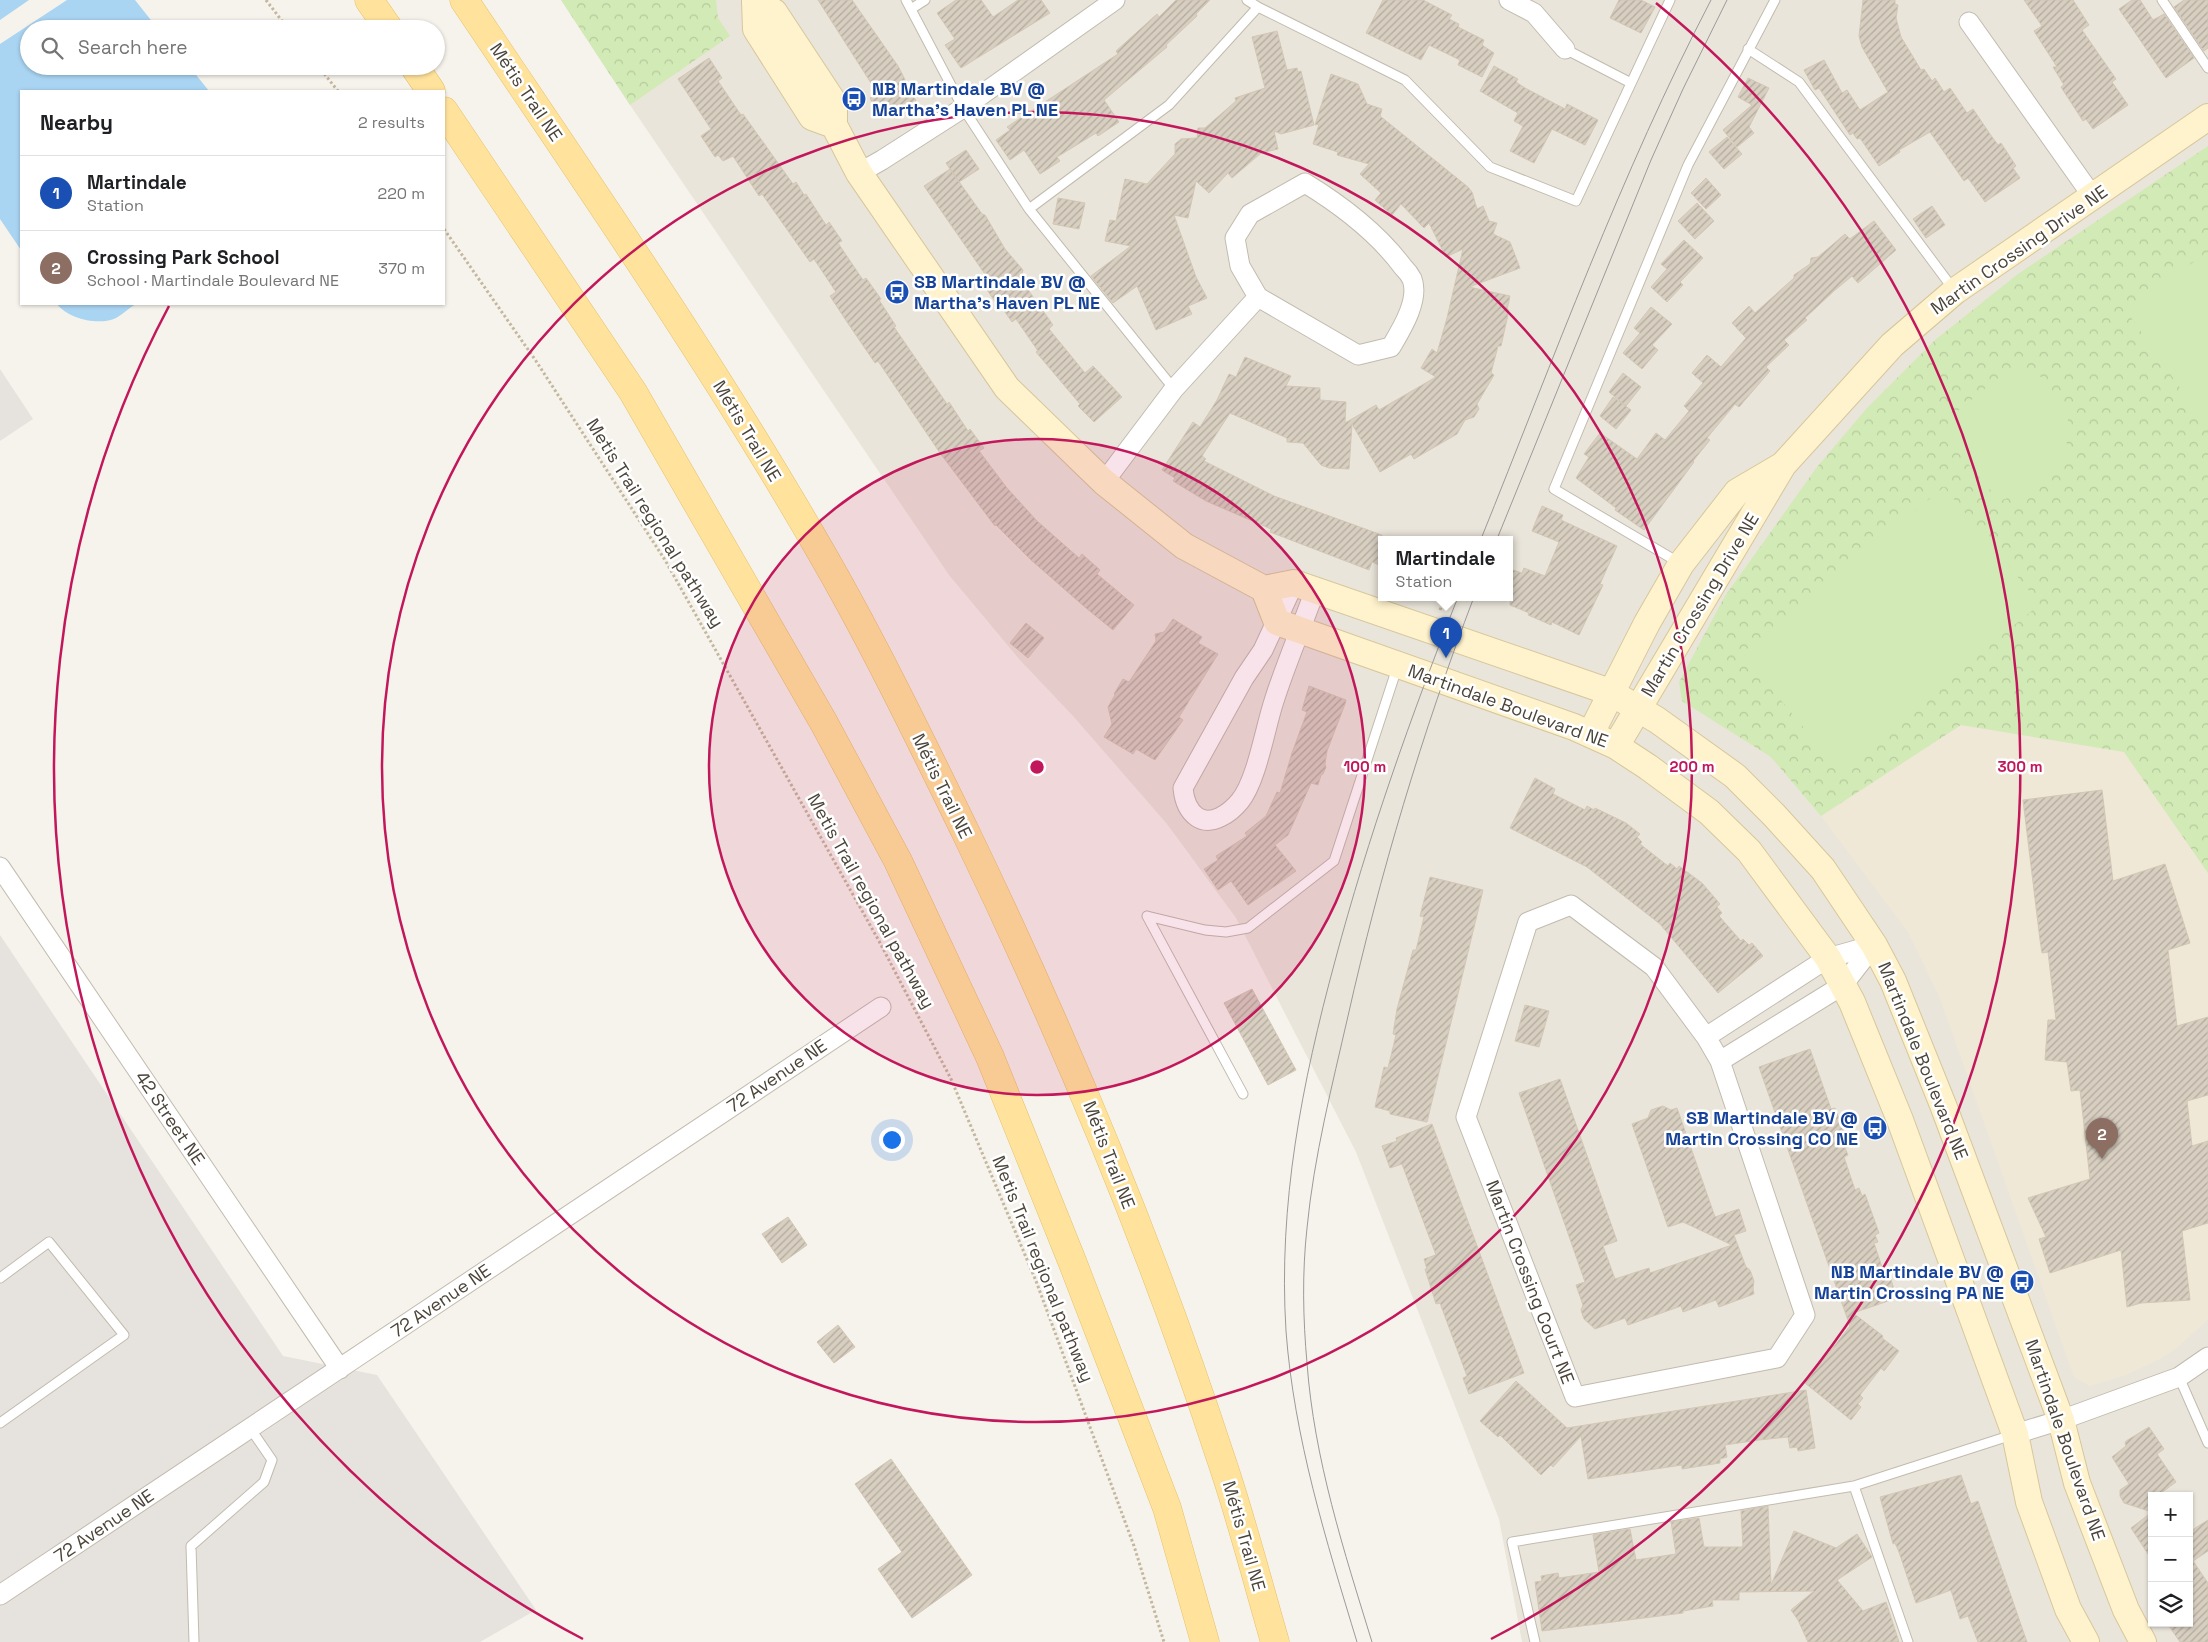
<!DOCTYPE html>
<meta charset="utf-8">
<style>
body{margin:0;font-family:"Space Grotesk",sans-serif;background:#f6f6f6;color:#202124}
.controls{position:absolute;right:15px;bottom:15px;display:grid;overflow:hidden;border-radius:0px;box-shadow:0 1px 4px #0004}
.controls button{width:45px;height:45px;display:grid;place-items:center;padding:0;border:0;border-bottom:1px solid #e0e0e0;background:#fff;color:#202124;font:25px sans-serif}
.you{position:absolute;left:891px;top:1139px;width:18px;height:18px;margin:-12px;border:4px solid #fff;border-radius:50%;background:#1a73e8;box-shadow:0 0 0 8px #1a73e833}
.badge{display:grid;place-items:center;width:32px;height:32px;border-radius:50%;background:#2563eb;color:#fff;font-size:16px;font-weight:700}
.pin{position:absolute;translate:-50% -41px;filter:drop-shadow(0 1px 2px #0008)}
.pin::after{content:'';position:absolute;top:26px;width:18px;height:15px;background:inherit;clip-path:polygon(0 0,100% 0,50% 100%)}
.popup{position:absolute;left:1378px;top:536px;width:135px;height:65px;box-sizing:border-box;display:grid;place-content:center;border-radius:0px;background:#fff;filter:drop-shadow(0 1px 4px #0005);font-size:16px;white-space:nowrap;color:#757577}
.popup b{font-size:19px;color:#202124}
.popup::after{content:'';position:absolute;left:50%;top:100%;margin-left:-10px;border:10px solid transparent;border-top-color:#fff}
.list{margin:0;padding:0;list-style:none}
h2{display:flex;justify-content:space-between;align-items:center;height:65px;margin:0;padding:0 20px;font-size:21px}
h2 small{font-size:16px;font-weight:400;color:#757577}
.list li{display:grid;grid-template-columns:32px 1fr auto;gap:15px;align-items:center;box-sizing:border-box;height:75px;padding:0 20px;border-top:1px solid #e0e0e0}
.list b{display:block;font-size:19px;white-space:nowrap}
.list p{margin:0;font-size:16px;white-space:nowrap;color:#757577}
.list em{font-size:16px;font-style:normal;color:#757577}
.icon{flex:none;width:28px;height:28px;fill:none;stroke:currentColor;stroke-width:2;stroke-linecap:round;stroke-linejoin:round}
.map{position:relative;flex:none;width:2208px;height:1642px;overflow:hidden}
.search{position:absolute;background:#fff;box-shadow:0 1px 4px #0004;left:20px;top:20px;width:425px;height:55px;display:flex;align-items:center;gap:12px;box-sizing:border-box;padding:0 18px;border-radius:28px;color:#757577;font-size:19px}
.panel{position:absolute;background:#fff;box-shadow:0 1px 4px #0004;left:20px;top:90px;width:425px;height:215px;border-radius:0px}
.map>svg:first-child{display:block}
.residential{fill:#eae5da;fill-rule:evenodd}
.industrial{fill:#e6e2dd}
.education{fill:#efe8d6}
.forest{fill:url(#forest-crowns)}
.pitch{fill:#d2eab5}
.water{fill:#a9d4f2}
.building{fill:url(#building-hatch);stroke:#d3c7b4}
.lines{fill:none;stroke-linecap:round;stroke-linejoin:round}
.lane-casing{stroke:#c2bbae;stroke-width:11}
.street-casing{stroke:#c2bbae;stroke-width:21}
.secondary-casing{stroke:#d6c79b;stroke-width:28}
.primary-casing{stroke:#e6c16a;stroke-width:29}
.path{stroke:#c4b79f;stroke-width:3;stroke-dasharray:2.5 2.5;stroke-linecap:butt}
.lane{stroke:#fff;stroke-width:9}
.street{stroke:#fff;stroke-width:19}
.secondary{stroke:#fff3cd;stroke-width:26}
.primary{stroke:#ffe39c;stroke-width:28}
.tram{stroke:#9a9a9a;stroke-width:1}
.ring{fill:none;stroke:#c2185b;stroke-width:2.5}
.labels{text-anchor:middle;stroke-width:5;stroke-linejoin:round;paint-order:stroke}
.transit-label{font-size:18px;font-weight:bold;fill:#164399;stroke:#fff;text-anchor:start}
.street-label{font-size:18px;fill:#4b4439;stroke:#fff}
.centre{fill:#c2185b;stroke:#fff;stroke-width:2.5}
.ring-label{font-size:15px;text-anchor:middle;font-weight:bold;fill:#c2185b;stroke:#fff;stroke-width:5;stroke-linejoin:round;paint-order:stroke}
</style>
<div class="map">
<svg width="2208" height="1642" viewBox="0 0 2208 1642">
<defs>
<pattern id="forest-crowns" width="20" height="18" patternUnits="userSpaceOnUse" patternTransform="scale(1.25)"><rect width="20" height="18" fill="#d2eab5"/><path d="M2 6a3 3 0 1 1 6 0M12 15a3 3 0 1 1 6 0" fill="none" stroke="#b6ca9c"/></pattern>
<pattern id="building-hatch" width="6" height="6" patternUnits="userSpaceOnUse" patternTransform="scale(1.25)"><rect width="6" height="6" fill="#d8cfc1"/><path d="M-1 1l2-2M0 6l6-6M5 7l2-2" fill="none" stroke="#b1aa9e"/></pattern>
</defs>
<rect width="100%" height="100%" fill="#f6f3ec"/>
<path class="residential" d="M561 0H2208V1642H1522L1499 1519 1356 1152 1236 918 1167 824 1073 716 1019 659 949 575 630 105ZM1382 539H1510V597H1382ZM2152 1496H2189V1623H2152Z"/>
<path class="industrial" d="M0 369 33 419 0 441Z
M0 935 283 1356 377 1375 536 1610 480 1642H0Z"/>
<path class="education" d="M1961 725 2124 752 2208 873V1319L2177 1348 2160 1359 2126 1375 2090 1386 2074 1377 1940 998 1908 932 1821 816Z"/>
<path class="forest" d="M561 0H716L718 18 730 36 630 105Z
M2208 146V873L2124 752 1961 725 1821 816 1771 757 1682 701 1679 682 1725 596 1817 467 1867 408 1935 340 2018 274Z"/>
<path class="pitch" d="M2208 252V428L2125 309Z
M2018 362 2047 381 2068 419 2066 457 2032 488 2000 501 1945 437 1949 418Z
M1944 487 2040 604 1839 770 1742 653Z"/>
<path class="water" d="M0 0H29L0 20Z
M67 0H135L158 29H29V66H189L209 91H21V250L0 219V44Z
M57 304H136C129 308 123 314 116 318 100 326 68 319 57 304Z"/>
<path class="building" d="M818 0H852L898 66 916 101 881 119 870 98 878 94Z
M956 0H981L993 17 1018 0H1041L1050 13 961 68 945 45 955 39 937 13Z
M1176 0H1210L1196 14 1197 16 1166 45 1167 47 1104 100 1119 122 1098 136 1096 133 1057 157 1060 161 1040 174 1024 150 1010 160 996 140 1010 130 1007 127 1118 54 1116 51 1157 14 1159 17Z
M1383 0H1423L1452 15 1449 19 1459 24 1458 27 1484 40 1482 45 1494 53 1482 77 1458 65 1460 60 1429 45 1421 60 1366 33Z
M1619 0H1641L1655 7 1641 33 1610 18Z
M1863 0H1895V4L1898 5 1896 18 1901 37 1921 70 1924 69 1932 81 1935 78 1944 92 1950 88 1967 113 1973 109 1990 134 1998 145 2001 143 2016 166 2013 168 2020 178 1985 202 1968 178 1964 181 1930 132 1899 150 1900 152 1879 166 1860 138 1857 139 1853 133 1850 135 1819 88 1815 90 1804 70 1824 60 1842 93 1847 90 1860 110 1888 92 1862 47 1859 36Z
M2024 0H2073L2089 25 2082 30 2116 79 2112 82 2128 105 2093 129 2086 119 2083 121 2061 87 2064 85 2053 67H2057L2034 31 2042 26Z
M2132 0H2140L2153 20 2164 14 2194 58 2166 78 2119 9Z
M2184 0H2208V48L2204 51 2174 7Z
M1277 31 1287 70 1297 68 1298 72 1301 71 1314 125 1281 134 1274 131 1278 149 1261 153 1232 178 1228 173 1209 193 1196 181 1188 218 1174 215 1196 277 1207 298 1188 306 1192 314 1156 330 1137 286 1113 303 1091 276 1131 246 1105 241 1110 220 1116 221 1125 179 1147 184 1175 154V144L1181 139 1197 138 1198 128H1205L1236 101 1235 98 1265 88 1252 37Z
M709 58 722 78 718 81 741 115 743 114 793 184 796 182 804 195 806 194 826 225 829 222 842 241 838 243 863 280 866 278 881 299 879 300 896 326 894 327 947 404 949 402 968 431 970 429 984 448 979 451 1007 488 1037 521 1079 558 1082 554 1100 570 1097 574 1134 605 1113 630 1086 608 1030 559 996 525 995 526 940 453 878 361 875 363 847 322 830 296 836 292 814 259 810 262 762 194 759 196 733 156 723 161 718 155 715 157 701 136 711 129 678 79Z
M1494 66 1518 79 1516 82 1525 88 1565 109 1567 104 1598 120 1585 145 1552 129 1534 163 1510 151 1523 126 1514 121 1518 113 1480 91Z
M1331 74 1358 84 1367 104 1382 109 1380 116 1468 187 1472 192 1477 209 1483 206 1489 221 1497 223 1493 234 1510 242 1520 268 1469 287 1510 296 1507 310H1509L1501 346H1498L1491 373 1494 375 1477 404 1479 409 1474 417 1465 420 1457 434 1414 459 1411 454 1380 472 1352 424 1349 469 1329 468 1321 465 1303 443 1287 442V438L1230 413 1202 456 1206 459 1204 461 1274 496 1382 535V566L1372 562 1369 570 1270 532 1271 529 1206 501 1173 481 1175 478 1162 470 1193 422 1200 427 1217 400 1229 374 1236 377 1245 357 1291 376 1286 386 1320 388V400L1346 402 1345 423 1376 405 1379 410 1436 377 1421 368 1432 349 1437 353 1447 318 1463 249 1446 257 1429 223 1424 228 1401 204 1392 215 1375 200 1381 193 1360 174 1369 164 1337 155 1338 152 1313 144 1319 124 1315 125Z
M1748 78 1769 88 1749 127 1754 133 1737 147 1723 130 1752 105 1738 97Z
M1727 137 1742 154 1724 169 1709 152Z
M966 150 979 169 959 182 946 163Z
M950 169 982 214 985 215 1005 249 1023 270 1022 273 1027 282 1024 284 1053 325 1049 329 1085 373 1093 366 1122 397 1094 422 1078 406 1080 404 1036 352 1038 351 1016 319 1012 322 998 302 996 303 983 284 989 280 924 186Z
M1706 178 1721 195 1706 209 1691 193Z
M1058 198 1085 203 1079 229 1053 224Z
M1697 203 1714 221 1695 239 1678 221Z
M1932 206 1945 225 1926 238 1913 219Z
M1874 221 1896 250 1858 283 1852 276 1834 291 1805 318 1807 320 1784 340 1789 345 1766 367 1770 371 1739 407 1735 404 1707 438 1710 440 1693 461 1694 462 1644 530 1615 510 1616 508 1576 478 1589 457 1584 454 1600 433 1637 459 1656 433 1665 440 1689 411 1684 406 1703 383 1692 373 1707 355 1721 367 1746 338 1732 323 1749 306 1755 313 1794 278V275L1810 264 1811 258 1818 257 1845 234 1850 239Z
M1684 240 1703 258 1680 282 1683 285 1667 302 1651 287 1667 269 1661 264Z
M1651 307 1672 324 1652 345 1658 350 1642 369 1623 353 1640 333 1634 328Z
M1623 373 1641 387 1626 406 1609 392Z
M1613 397 1631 410 1616 429 1600 416Z
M1542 506 1563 515 1561 520 1617 546 1600 584 1603 585 1579 635 1552 622 1551 625 1528 615 1529 613 1510 605V569L1522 573 1524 568 1545 576 1559 542 1532 531Z
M1173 619 1202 637 1198 643 1218 654 1179 717 1183 720 1155 760 1136 749 1133 754 1104 737 1112 724 1108 707 1115 695 1114 694 1123 679 1129 682 1156 641 1155 634 1164 632Z
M1026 623 1044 638 1028 658 1010 643Z
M1309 686 1346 700 1345 704 1327 751 1325 764 1326 767 1323 774 1321 775 1318 785 1311 783 1288 835 1275 845 1296 871 1248 905 1231 881 1218 890 1204 869 1218 860 1216 856 1247 836 1245 833 1266 816 1277 792 1280 793 1292 753 1307 712 1302 710Z
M1535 778 1555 789 1553 794 1585 810 1587 806 1594 810 1595 808 1626 823 1640 834 1637 837 1642 842 1640 844 1668 866 1670 863 1677 869 1679 866 1702 883 1720 904 1717 907 1722 913 1719 916 1741 941 1743 939 1749 945 1752 943 1763 956 1718 993 1660 924 1587 867 1510 828Z
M2102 790 2113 881 2165 864 2190 943 2168 950 2177 1026 2208 1017V1095L2187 1101 2192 1146 2208 1141V1223L2182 1231 2190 1300 2141 1303 2127 1307 2121 1250 2050 1273 2039 1239 2046 1237 2028 1198 2090 1179 2080 1090 2071 1091 2067 1062 2045 1060 2048 1020H2056L2048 952 2042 953 2040 940 2023 800Z
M1430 877 1483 890 1427 1122 1390 1114V1111L1375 1107 1384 1067 1388 1068 1396 1035 1393 1034 1397 1009 1413 950H1416L1424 917 1420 916Z
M1252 989 1296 1070 1268 1085 1224 1003Z
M1525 1005 1549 1011 1539 1047 1515 1041Z
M1810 1049 1831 1109 1835 1108 1838 1116 1849 1147 1845 1148 1848 1155 1844 1157 1855 1190 1859 1188 1862 1196 1865 1194 1879 1233 1875 1235 1878 1242 1874 1243 1885 1276 1889 1274 1897 1298 1853 1313 1883 1336 1882 1338 1899 1351 1884 1371 1881 1368 1860 1395 1863 1398 1858 1404 1861 1407 1851 1420 1805 1383 1850 1326 1759 1067Z
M1560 1079 1617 1241 1603 1246 1615 1279 1649 1268 1650 1273 1732 1245 1683 1222 1668 1227 1632 1124 1648 1118 1651 1110 1663 1106 1671 1110 1677 1108 1715 1217 1739 1209 1746 1231 1734 1235 1746 1267 1750 1270 1754 1281 1753 1288 1754 1294 1719 1307 1716 1300 1683 1312 1681 1306 1628 1325 1625 1318 1595 1329 1584 1319 1581 1310 1583 1305 1576 1285 1585 1282 1519 1093Z
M1432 1124 1524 1373 1469 1394 1463 1378 1467 1376 1440 1303 1436 1304 1425 1269H1427L1424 1259 1436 1255 1402 1164 1390 1168 1382 1146 1397 1141 1396 1138Z
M788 1217 807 1245 782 1263 762 1234Z
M838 1325 855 1347 834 1363 817 1342Z
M1516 1381 1567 1428 1806 1390 1815 1448 1798 1451 1797 1447 1790 1448 1788 1437 1759 1440 1725 1445 1727 1457 1720 1459V1463L1682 1469V1465L1588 1479 1581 1436 1553 1467 1551 1465 1541 1475 1500 1435 1498 1437 1480 1421Z
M2149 1427 2164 1449 2157 1454 2176 1482 2157 1496H2152V1560L2131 1528 2152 1512 2124 1503 2120 1496V1490L2129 1484 2112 1457 2126 1446 2125 1443 2126 1441Z
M891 1459 972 1575 912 1618 878 1569 902 1552 855 1484Z
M1961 1475 1971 1504 1978 1501 2027 1642H1978L1968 1616 1960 1619 1951 1590 1916 1603 1899 1552 1895 1543 1893 1544 1880 1497Z
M1768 1506 1771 1585 1794 1531 1836 1548 1857 1534 1872 1557 1837 1580 1863 1611 1886 1602 1899 1642H1808L1798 1620 1791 1610 1814 1591 1739 1592V1600H1712L1713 1606 1683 1611V1613L1542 1631 1535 1582 1542 1581 1541 1576 1558 1573 1559 1578 1599 1572 1593 1535 1630 1529 1636 1560 1676 1554 1671 1522 1699 1518 1704 1547H1743L1741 1511Z
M2208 1520V1551L2193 1561 2208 1583V1642H2180L2167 1623H2189V1532Z"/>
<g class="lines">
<defs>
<path id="lane" d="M906 0 963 108 1029 209 1174 389
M1247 0 1258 7
M2162 0 2208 68
M911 9 925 0
M1565 49 1631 83
M1748 49 1799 82 1954 290
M1029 209 1169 105 1258 7 1405 80 1490 167 1576 201 1670 0
M1678 562 1554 489 1688 165 1775 0
M1147 916 1205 930 1226 932 1248 928 1334 861 1397 668
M1147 916 1243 1094
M0 1278 49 1242 124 1335 0 1423
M2179 1377 2208 1443
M1854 1486 1908 1642
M194 1642 191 1546 264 1482 272 1460 250 1428
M1535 1642 1512 1542 1854 1486 2012 1435"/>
<path id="street" d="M1509 0 1534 13 1565 49
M1969 22 2093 197
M859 173 882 160 963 108 1115 0
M1305 183C1341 205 1377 232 1403 267 1406 270 1410 275 1412 279 1420 300 1401 330 1391 347L1358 355 1258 297 1240 266 1235 238 1250 214Z
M1104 482 1174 389 1258 297
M1294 583 1263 650 1244 678 1183 788C1184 799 1187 810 1197 817 1212 827 1231 812 1240 801 1257 780 1265 728 1274 701 1286 663 1302 627 1315 590
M0 867 340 1369
M1571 905 1654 967 1706 1037 1720 1061 1805 1315 1777 1358 1575 1397 1466 1117 1528 922Z
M1706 1037 1828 958 1874 945
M1720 1061 1843 985 1874 945
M2015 1434 2061 1420 2179 1377 2208 1357
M0 1595 881 1007"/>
<path id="secondary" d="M755 0 756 29 812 117 834 125
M755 4 774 12 834 103V125L859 173 1007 388 1104 482 1184 546 1264 589 1294 583 1610 692 1657 720 1735 776 1774 815 1823 869 1874 945 1893 981 1943 1105 2061 1420 2077 1483 2126 1610 2143 1642
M1264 589 1277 622 1574 727 1616 746 1648 767 1709 812 1749 851 1828 958 1852 1002 1900 1120 2015 1434 2029 1502 2068 1609 2086 1642
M1591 733 1647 623 1681 564 1737 492 1783 465
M1616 746 1783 465 1892 345 1955 291 2208 117"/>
<path id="primary" d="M369 0 389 29
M464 0C586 182 712 362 821 552 873 642 919 737 965 831 1063 1034 1150 1242 1220 1456 1241 1517 1257 1580 1275 1642
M414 66 431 91
M444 111 633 392 824 723 898 861 990 1057 1072 1261 1167 1508 1205 1642"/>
</defs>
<use href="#lane" class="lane-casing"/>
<use href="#street" class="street-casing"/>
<use href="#secondary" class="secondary-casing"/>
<use href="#primary" class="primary-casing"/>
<path class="path" d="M266 0 288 29
M318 66 338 91
M444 229 536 361 665 560 879 941 951 1079 1036 1281 1134 1546 1164 1642
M1440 610 1445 597"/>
<use href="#lane" class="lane"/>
<use href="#street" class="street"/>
<use href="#secondary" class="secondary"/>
<use href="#primary" class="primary"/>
<path class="tram" d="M1481 539C1554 358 1621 173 1711 0
M1497 539 1651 160 1683 89 1727 0
M1357 1642C1326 1540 1294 1438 1286 1331 1278 1204 1302 1083 1335 961 1368 837 1411 716 1458 597
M1372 1642C1344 1551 1314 1459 1307 1363 1303 1319 1302 1273 1307 1228 1314 1156 1332 1086 1348 1016 1380 874 1422 733 1474 597"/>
</g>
<circle cx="1037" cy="767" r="328" fill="#c2185b" fill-opacity=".12"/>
<g class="ring">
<circle cx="1037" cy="767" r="328"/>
<circle cx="1037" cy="767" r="655"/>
<path d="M583 1639A983 983 0 0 1 169 306M1656 3A983 983 0 0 1 1491 1639"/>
</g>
<defs>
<symbol id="bus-disc" viewBox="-11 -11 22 22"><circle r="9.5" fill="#1a4fb4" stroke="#fff"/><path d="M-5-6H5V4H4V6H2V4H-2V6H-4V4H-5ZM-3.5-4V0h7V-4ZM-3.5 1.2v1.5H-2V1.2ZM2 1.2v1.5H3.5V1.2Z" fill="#fff"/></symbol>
</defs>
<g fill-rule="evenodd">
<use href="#bus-disc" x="840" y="85" width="28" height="28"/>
<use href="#bus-disc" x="883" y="278" width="28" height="28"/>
<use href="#bus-disc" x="1861" y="1114" width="28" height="28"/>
<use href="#bus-disc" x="2008" y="1268" width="28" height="28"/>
</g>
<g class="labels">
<g class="transit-label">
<text x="872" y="95">NB Martindale BV @<tspan x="872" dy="21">Martha's Haven PL NE</tspan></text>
<text x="914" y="288">SB Martindale BV @<tspan x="914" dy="21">Martha's Haven PL NE</tspan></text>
<text x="1858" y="1124" text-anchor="end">SB Martindale BV @<tspan x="1858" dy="21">Martin Crossing CO NE</tspan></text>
<text x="2004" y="1278" text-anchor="end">NB Martindale BV @<tspan x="2004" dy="21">Martin Crossing PA NE</tspan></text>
</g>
<g class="street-label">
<text transform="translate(526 92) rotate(56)" y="6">Métis Trail NE</text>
<text transform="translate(2019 250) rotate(-35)" y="6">Martin Crossing Drive NE</text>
<text transform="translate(747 431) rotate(59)" y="6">Métis Trail NE</text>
<text transform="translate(655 523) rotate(58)" y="6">Metis Trail regional pathway</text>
<text transform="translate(1700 605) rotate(-59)" y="6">Martin Crossing Drive NE</text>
<text transform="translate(1508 706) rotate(20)" y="6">Martindale Boulevard NE</text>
<text transform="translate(942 786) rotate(64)" y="6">Métis Trail NE</text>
<text transform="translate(871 901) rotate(61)" y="6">Metis Trail regional pathway</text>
<text transform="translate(1923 1061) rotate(68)" y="6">Martindale Boulevard NE</text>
<text transform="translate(777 1076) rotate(-34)" y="6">72 Avenue NE</text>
<text transform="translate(170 1118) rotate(56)" y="6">42 Street NE</text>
<text transform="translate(1109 1155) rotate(69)" y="6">Métis Trail NE</text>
<text transform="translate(1043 1269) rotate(68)" y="6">Metis Trail regional pathway</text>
<text transform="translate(1530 1282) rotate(69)" y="6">Martin Crossing Court NE</text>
<text transform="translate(441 1301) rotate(-34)" y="6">72 Avenue NE</text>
<text transform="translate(2065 1440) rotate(71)" y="6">Martindale Boulevard NE</text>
<text transform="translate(104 1526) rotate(-34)" y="6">72 Avenue NE</text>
<text transform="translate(1244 1536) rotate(74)" y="6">Métis Trail NE</text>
</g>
</g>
<circle cx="1037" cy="767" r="8" class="centre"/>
<g class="ring-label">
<text x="1365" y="772">100 m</text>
<text x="1692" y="772">200 m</text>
<text x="2020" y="772">300 m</text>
</g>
</svg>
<div class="controls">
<button>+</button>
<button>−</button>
<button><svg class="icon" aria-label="layers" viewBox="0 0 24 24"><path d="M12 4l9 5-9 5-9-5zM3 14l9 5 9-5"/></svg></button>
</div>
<div class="you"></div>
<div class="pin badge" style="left:1446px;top:658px;background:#1a4fb4">1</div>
<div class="popup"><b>Martindale</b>Station</div>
<div class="pin badge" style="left:2102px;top:1159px;background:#8d6e63">2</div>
<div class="search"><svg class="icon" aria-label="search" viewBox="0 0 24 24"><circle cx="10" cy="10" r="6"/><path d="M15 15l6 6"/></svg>Search here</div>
<section class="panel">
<h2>Nearby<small>2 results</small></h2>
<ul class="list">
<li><span class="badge" style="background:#1a4fb4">1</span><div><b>Martindale</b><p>Station</p></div><em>220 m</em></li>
<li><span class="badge" style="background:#8d6e63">2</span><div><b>Crossing Park School</b><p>School · Martindale Boulevard NE</p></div><em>370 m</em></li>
</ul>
</section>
</div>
